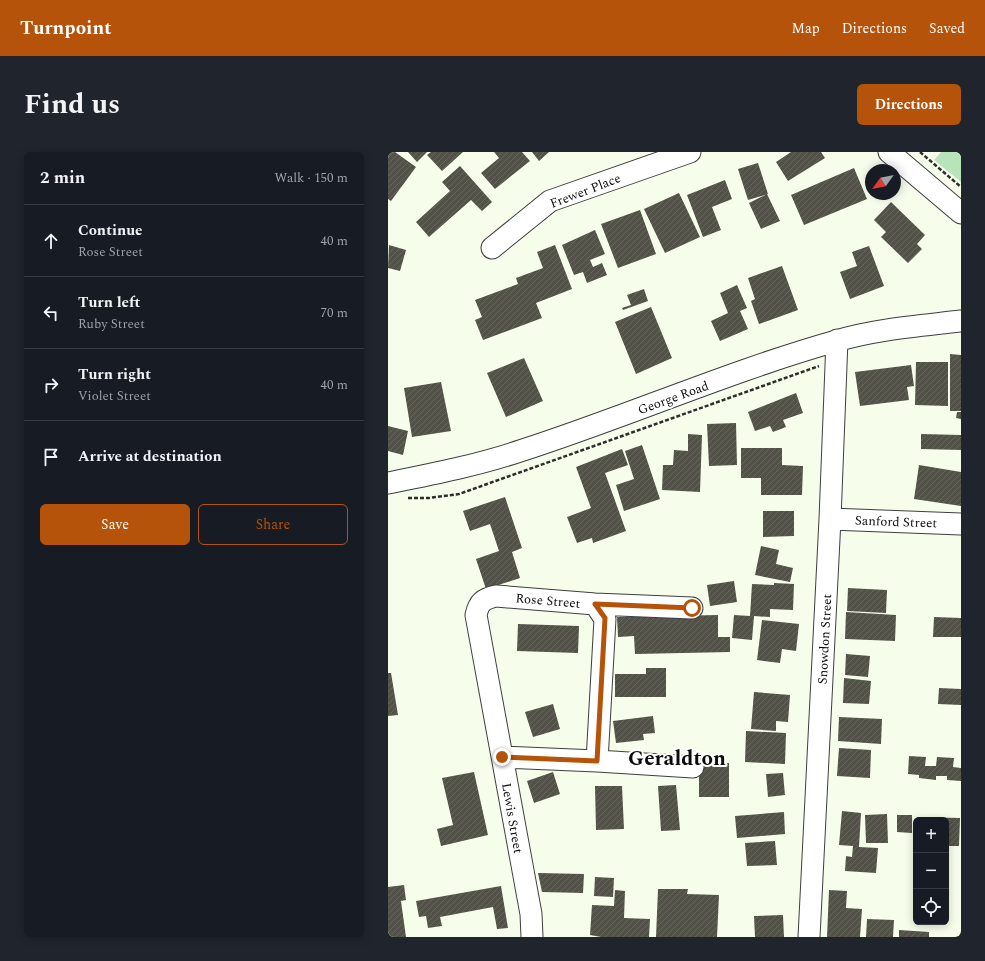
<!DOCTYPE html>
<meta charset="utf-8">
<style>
body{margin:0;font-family:Spectral,serif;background:#20242c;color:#f1f3f6}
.controls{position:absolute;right:12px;bottom:12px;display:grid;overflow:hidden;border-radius:6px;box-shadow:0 2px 10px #0003}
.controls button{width:36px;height:36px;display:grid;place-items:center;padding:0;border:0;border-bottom:1px solid #363941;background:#171b24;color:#f1f3f6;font:20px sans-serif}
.compass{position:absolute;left:477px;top:12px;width:36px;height:36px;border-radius:50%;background:#171b24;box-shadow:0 2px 10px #0003;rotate:237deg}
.stop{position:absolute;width:12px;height:12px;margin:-9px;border:3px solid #b45309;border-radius:50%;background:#fff}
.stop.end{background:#b45309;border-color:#fff;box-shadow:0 1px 4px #0008}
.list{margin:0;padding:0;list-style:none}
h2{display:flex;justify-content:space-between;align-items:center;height:52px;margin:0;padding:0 16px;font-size:17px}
h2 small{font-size:13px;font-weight:400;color:#9ea1a6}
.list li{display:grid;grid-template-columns:26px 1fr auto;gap:12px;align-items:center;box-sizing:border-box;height:72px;padding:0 16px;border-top:1px solid #363941}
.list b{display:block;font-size:15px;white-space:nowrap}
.list p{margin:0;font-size:13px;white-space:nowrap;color:#9ea1a6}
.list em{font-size:13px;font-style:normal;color:#9ea1a6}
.actions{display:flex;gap:8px;padding:12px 16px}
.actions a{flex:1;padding:9px 0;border:1px solid #b45309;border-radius:6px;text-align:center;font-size:14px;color:#b45309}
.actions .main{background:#b45309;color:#fff}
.icon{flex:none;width:22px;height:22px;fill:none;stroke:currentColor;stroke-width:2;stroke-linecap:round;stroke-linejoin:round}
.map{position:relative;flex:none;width:573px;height:785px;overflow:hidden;border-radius:6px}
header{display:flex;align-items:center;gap:24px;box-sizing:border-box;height:56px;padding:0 20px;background:#b45309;color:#fff}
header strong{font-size:19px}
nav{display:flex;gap:22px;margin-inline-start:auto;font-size:14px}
.intro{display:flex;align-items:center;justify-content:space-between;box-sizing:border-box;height:96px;padding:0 24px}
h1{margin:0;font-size:28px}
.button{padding:10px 18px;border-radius:6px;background:#b45309;color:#fff;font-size:14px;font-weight:700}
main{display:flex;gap:24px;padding:0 24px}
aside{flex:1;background:#171b24;border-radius:6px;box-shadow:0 2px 10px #0003}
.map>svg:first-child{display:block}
.park{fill:#b8e4b9}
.building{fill:url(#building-hatch)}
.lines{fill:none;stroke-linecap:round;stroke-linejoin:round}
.minor-casing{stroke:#3e3e3e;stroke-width:23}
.path{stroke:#2d2d2d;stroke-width:2.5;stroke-dasharray:4 2;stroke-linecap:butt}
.minor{stroke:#fff;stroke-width:21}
.route{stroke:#b45309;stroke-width:5}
.labels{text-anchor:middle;stroke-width:4;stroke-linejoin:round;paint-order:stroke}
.street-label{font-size:13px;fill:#0b0b0b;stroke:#fff}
.town-label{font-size:21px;font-weight:bold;fill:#0b0b0b;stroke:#fff}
</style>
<header>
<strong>Turnpoint</strong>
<nav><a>Map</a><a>Directions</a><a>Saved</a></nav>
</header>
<div class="intro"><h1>Find us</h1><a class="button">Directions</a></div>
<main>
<aside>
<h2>2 min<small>Walk · 150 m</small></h2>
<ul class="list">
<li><svg class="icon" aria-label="ahead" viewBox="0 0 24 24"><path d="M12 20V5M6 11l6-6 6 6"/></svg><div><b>Continue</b><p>Rose Street</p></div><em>40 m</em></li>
<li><svg class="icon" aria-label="left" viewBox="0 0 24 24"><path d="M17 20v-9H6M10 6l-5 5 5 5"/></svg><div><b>Turn left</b><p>Ruby Street</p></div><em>70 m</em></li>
<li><svg class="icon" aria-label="right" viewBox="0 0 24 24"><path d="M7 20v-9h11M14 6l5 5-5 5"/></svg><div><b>Turn right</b><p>Violet Street</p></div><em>40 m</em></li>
<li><svg class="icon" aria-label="arrive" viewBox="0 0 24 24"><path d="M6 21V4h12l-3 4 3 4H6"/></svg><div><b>Arrive at destination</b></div></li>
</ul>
<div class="actions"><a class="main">Save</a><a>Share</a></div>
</aside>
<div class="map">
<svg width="573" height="785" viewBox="0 0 573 785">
<defs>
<pattern id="building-hatch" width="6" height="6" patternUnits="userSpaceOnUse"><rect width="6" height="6" fill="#525248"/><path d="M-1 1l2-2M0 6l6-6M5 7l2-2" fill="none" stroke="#66665e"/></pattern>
</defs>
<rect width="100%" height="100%" fill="#f7fdeb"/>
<path class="park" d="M553 0H573V30L546 8Z"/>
<path class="building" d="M0 0H7L28 15 3 49 0 47Z
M20 0H39L29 10Z
M43 0H75L54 19 39 3Z
M106 0H134L142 9 107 37 93 21 111 6Z
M144 0H161L151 9Z
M403 0H433L437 6 400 29 388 10Z
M370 11 380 42 360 48 350 17Z
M72 14 104 50 94 59 83 48 41 85 28 70 62 39 54 30Z
M466 16 479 47 416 73 403 43Z
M337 28 344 47 324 55 333 78 315 85 299 43Z
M291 41 312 85 277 101 256 57Z
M379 42 392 69 373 77 361 51Z
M503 50 537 83 529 92 534 97 520 111 493 85 498 80 486 68Z
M252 58 268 102 230 116 213 72Z
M207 78 217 102 202 108 205 115 214 111 219 123 199 131 195 120 186 123 174 93Z
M1 93 18 98 12 119 0 116Z
M167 93 184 137 148 151 154 166 95 188 87 168 94 165 87 148 130 132 128 126 155 116 149 100Z
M481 94 496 134 462 147 452 120 469 114 464 100Z
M394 114 410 158 371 172 363 149 367 147 360 126Z
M349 133 359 156 352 159 360 177 332 189 323 169 340 161 332 141Z
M256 137 260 149 235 158 234 156 243 153 239 143Z
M263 155 284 206 248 222 227 170Z
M562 202 573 203V259H562Z
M136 206 155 249 118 265 99 221Z
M528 210H560V254L527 253Z
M523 213 526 234 519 235 521 248 472 254 467 220Z
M53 230 63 279 24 285 16 236Z
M408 241 415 261 395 268 398 275 385 280 382 274 367 279 360 260Z
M569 260H573V267L568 266Z
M348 271 349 313 321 314 319 272Z
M0 274 20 279 15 303 0 299Z
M300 282 314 283 312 340 274 338 275 313H285L286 298 300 299Z
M533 282 573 283V298L533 297Z
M254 293 272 347 236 359 228 333 246 327 237 299Z
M353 296H394V313L415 314 414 343H373V326H353Z
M234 297 240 313 217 321 238 379 205 391 204 386 189 391 179 365 203 356 188 315Z
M531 313 573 320V354L526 347Z
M117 345 134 396 124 400 132 426 98 437 88 407 111 399 102 372 82 379 75 359Z
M375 359H406V384L375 385Z
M373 394 391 398 388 412 405 416 402 430 367 423Z
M346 429 349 450 322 454 319 433Z
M386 431 406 432 405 458 382 457V465L366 464 364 488 344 486 346 463 362 464 364 432 386 433Z
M460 436 499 438 498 461 459 459Z
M458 460 508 463 507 489 457 487Z
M330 463V485H342V500L247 502 246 484 230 485 229 465Z
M546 465 573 466V485H545Z
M374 468 411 472 408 499 394 497 392 511 369 508Z
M130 472 191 474 190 501 129 499Z
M458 502 482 504 480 525 457 523Z
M258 516H278V545H227V522H258Z
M0 521H3L10 563 0 564Z
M456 526 483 529 481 552 455 551Z
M551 536 573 537V553L550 552Z
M366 540 402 543 400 570 388 569V579L363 577Z
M165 552 172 577 145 585 137 560Z
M265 564 267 581 255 582 256 588 228 591 225 569Z
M451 565 494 567 493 592 450 589Z
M358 579 398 581 397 612 357 610Z
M451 596 483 598 482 626 449 624Z
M521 604 538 605 537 614H548L549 605 566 606 565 615 573 616V629L559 628V624H548V628L531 626V623L520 622Z
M311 611H341V645H311Z
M86 620 100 683 53 694 49 677 65 673 54 626Z
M165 620 172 642 146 651 139 629Z
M395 621 397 643 380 645 378 622Z
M288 633 292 678 273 679 270 634Z
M207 634H234L236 677 208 678Z
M454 659 473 661 471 695 490 696 488 721 457 719 458 704 464 705 465 694 451 693Z
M396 660 397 682 349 686 347 664Z
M499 662 500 691H478L477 663Z
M509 663H524V681L509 680Z
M529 665 572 666 571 694H558V668H529Z
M387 689 389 713 359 714 357 691Z
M150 721 196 722 195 741 154 740Z
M207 725 226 726 225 745 206 744Z
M16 733 18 748 13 749 18 785H0V735Z
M113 734 120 776 109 777 105 755 52 765 54 774 40 776 38 764 31 765 28 749Z
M270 737H300L299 742 331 743 329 785H268Z
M227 738 237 739 236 766 262 767 261 785H213L202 783 204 753 226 754Z
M441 738 459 739 458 756 474 757 472 785H439Z
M395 763 396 785H367L366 764Z
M479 767 506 768 505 785H478Z
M511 778 541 780V785H511Z"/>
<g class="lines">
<defs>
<path id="minor" d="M501 0 573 61
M104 96 162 49 302 0
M0 331C45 322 91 313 135 298 240 264 342 219 448 189 488 177 531 174 573 169
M442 367 573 372
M207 452 217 467 209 609
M114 605 209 609 305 615
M144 785 143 762 88 463C91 450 95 447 108 444L207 452 304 456
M421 785 442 367 449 188"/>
</defs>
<use href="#minor" class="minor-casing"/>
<path class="path" d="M532 0 573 35
M20 346H41L71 342 431 214"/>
<use href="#minor" class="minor"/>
</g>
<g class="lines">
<path class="route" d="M114 605 209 609 217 466 207 452 304 456"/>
</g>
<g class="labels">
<g class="street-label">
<text transform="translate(197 38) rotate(-21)" y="5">Frewer Place</text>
<text transform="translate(285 245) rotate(-20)" y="5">George Road</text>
<text transform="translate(508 369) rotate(2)" y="5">Sanford Street</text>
<text transform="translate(160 448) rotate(5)" y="5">Rose Street</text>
<text transform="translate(436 487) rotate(-87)" y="5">Snowdon Street</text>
<text transform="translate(125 666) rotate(80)" y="5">Lewis Street</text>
</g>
<g class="town-label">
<text x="289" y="613">Geraldton</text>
</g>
</g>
</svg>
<div class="controls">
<button>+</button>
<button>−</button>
<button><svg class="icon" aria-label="locate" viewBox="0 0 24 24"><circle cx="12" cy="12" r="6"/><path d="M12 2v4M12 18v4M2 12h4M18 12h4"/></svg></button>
</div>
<svg class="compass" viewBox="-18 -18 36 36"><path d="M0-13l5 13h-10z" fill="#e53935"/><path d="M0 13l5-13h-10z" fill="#9ea1a6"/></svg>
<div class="stop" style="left:304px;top:456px"></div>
<div class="stop end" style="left:114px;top:605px"></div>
</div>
</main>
